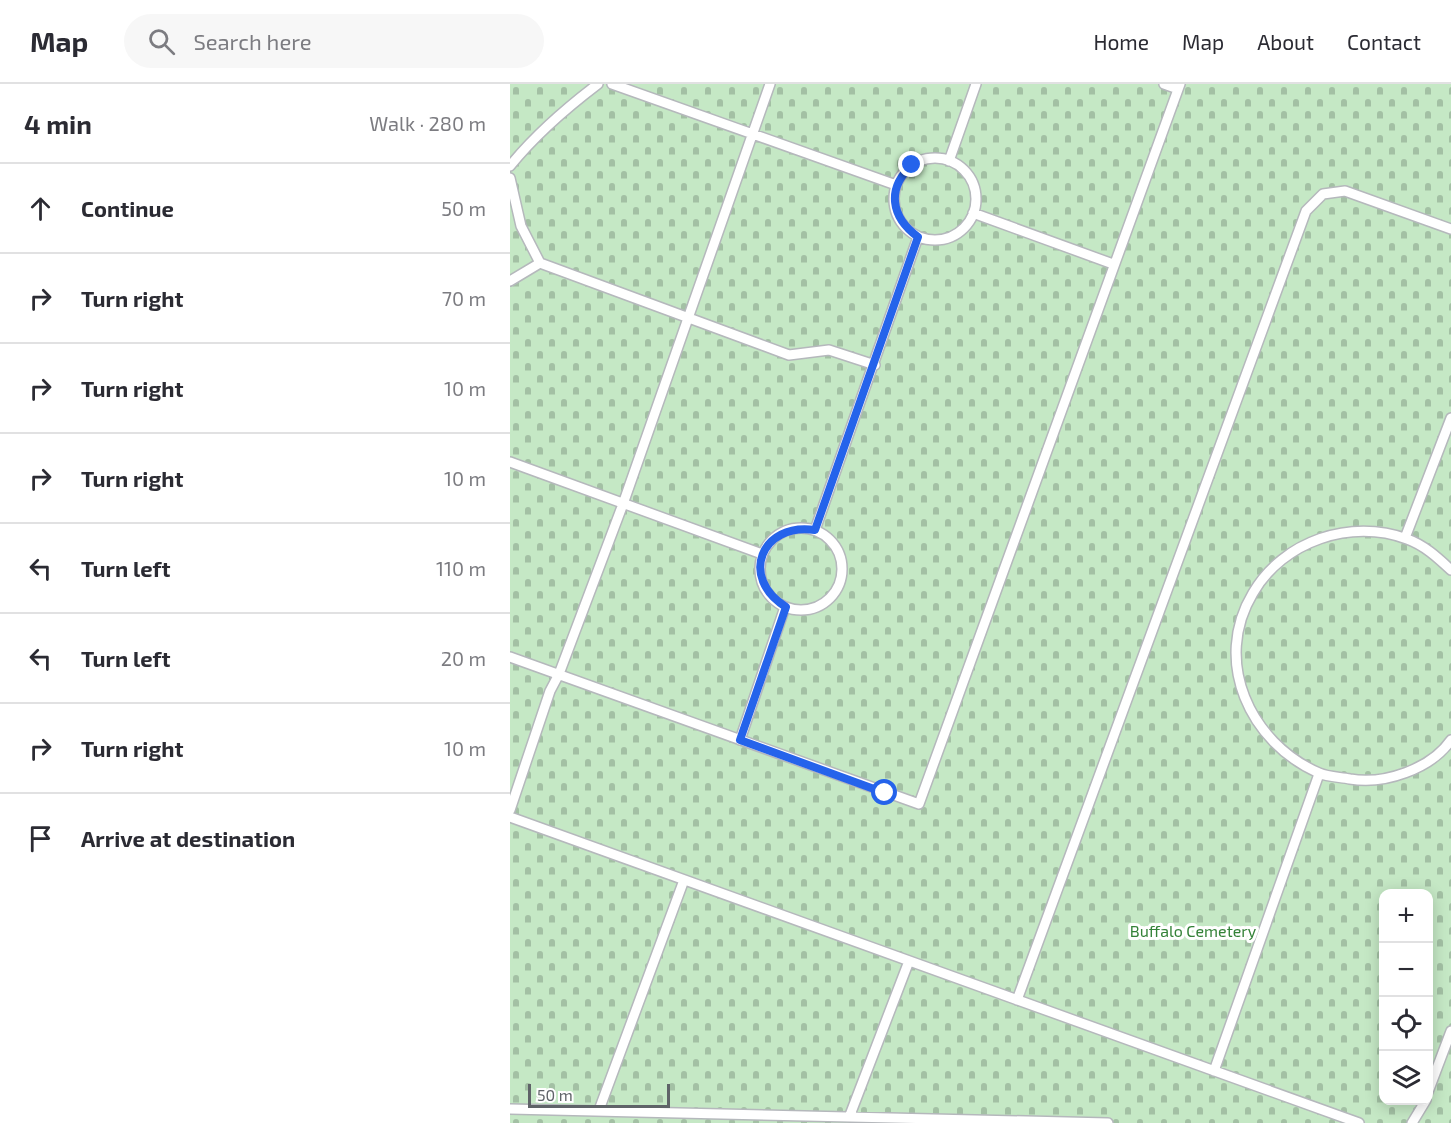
<!DOCTYPE html>
<meta charset="utf-8">
<style>
body{margin:0;font-family:"Exo 2",sans-serif;background:#f7f7f7;color:#2b2b33}
.controls{position:absolute;right:18px;bottom:18px;display:grid;overflow:hidden;border-radius:12px;box-shadow:0 3px 15px #0003}
.controls button{width:54px;height:54px;display:grid;place-items:center;padding:0;border:0;border-bottom:2px solid #e1e1e2;background:#fff;color:#2b2b33;font:30px sans-serif}
.scale{position:absolute;left:18px;bottom:15px;width:142px;box-sizing:border-box;padding-left:6px;border:3px solid #5f6368;border-top:0;font-size:16px;line-height:21px;white-space:nowrap;color:#5f6368;-webkit-text-stroke:4px #fff;paint-order:stroke}
.stop{position:absolute;width:18px;height:18px;margin:-14px;border:4px solid #2563eb;border-radius:50%;background:#fff}
.stop.end{background:#2563eb;border-color:#fff;box-shadow:0 2px 6px #0008}
.list{margin:0;padding:0;list-style:none}
h2{display:flex;justify-content:space-between;align-items:center;height:78px;margin:0;padding:0 24px;font-size:26px}
h2 small{font-size:20px;font-weight:400;color:#7c7c81}
.list li{display:grid;grid-template-columns:39px 1fr auto;gap:18px;align-items:center;box-sizing:border-box;height:90px;padding:0 24px;border-top:2px solid #e1e1e2}
.list b{display:block;font-size:22px;white-space:nowrap}
.list em{font-size:20px;font-style:normal;color:#7c7c81}
.icon{flex:none;width:33px;height:33px;fill:none;stroke:currentColor;stroke-width:2;stroke-linecap:round;stroke-linejoin:round}
.map{position:relative;flex:none;width:941px;height:1039px;overflow:hidden}
header{display:flex;align-items:center;gap:36px;box-sizing:border-box;height:84px;padding:0 30px;background:#fff;border-bottom:2px solid #e1e1e2}
header strong{font-size:28px}
nav{display:flex;gap:33px;margin-inline-start:auto;font-size:21px}
.search{width:420px;height:54px;background:#f7f7f7;display:flex;align-items:center;gap:15px;box-sizing:border-box;padding:0 21px;border-radius:33px;color:#7c7c81;font-size:22px}
main{display:flex}
aside{flex:1;background:#fff}
.map>svg:first-child{display:block}
.cemetery{fill:url(#cemetery-stones);fill-rule:evenodd}
.lines{fill:none;stroke-linecap:round;stroke-linejoin:round}
.lane-casing{stroke:#b5b8bc;stroke-width:12}
.lane{stroke:#fff;stroke-width:9}
.route{stroke:#2563eb;stroke-width:8}
.labels{text-anchor:middle;stroke-width:6;stroke-linejoin:round;paint-order:stroke}
.park-label{font-size:16px;fill:#348238;stroke:#fff}
</style>
<header>
<strong>Map</strong>
<div class="search"><svg class="icon" aria-label="search" viewBox="0 0 24 24"><circle cx="10" cy="10" r="6"/><path d="M15 15l6 6"/></svg>Search here</div>
<nav><a>Home</a><a>Map</a><a>About</a><a>Contact</a></nav>
</header>
<main>
<aside>
<h2>4 min<small>Walk · 280 m</small></h2>
<ul class="list">
<li><svg class="icon" aria-label="ahead" viewBox="0 0 24 24"><path d="M12 20V5M6 11l6-6 6 6"/></svg><div><b>Continue</b></div><em>50 m</em></li>
<li><svg class="icon" aria-label="right" viewBox="0 0 24 24"><path d="M7 20v-9h11M14 6l5 5-5 5"/></svg><div><b>Turn right</b></div><em>70 m</em></li>
<li><svg class="icon" aria-label="right" viewBox="0 0 24 24"><path d="M7 20v-9h11M14 6l5 5-5 5"/></svg><div><b>Turn right</b></div><em>10 m</em></li>
<li><svg class="icon" aria-label="right" viewBox="0 0 24 24"><path d="M7 20v-9h11M14 6l5 5-5 5"/></svg><div><b>Turn right</b></div><em>10 m</em></li>
<li><svg class="icon" aria-label="left" viewBox="0 0 24 24"><path d="M17 20v-9H6M10 6l-5 5 5 5"/></svg><div><b>Turn left</b></div><em>110 m</em></li>
<li><svg class="icon" aria-label="left" viewBox="0 0 24 24"><path d="M17 20v-9H6M10 6l-5 5 5 5"/></svg><div><b>Turn left</b></div><em>20 m</em></li>
<li><svg class="icon" aria-label="right" viewBox="0 0 24 24"><path d="M7 20v-9h11M14 6l5 5-5 5"/></svg><div><b>Turn right</b></div><em>10 m</em></li>
<li><svg class="icon" aria-label="arrive" viewBox="0 0 24 24"><path d="M6 21V4h12l-3 4 3 4H6"/></svg><div><b>Arrive at destination</b></div></li>
</ul>
</aside>
<div class="map">
<svg width="941" height="1039" viewBox="0 0 941 1039">
<defs>
<pattern id="cemetery-stones" width="16" height="16" patternUnits="userSpaceOnUse" patternTransform="scale(1.5)"><rect width="16" height="16" fill="#c5e8c5"/><path d="M2 7V4a2 2 0 0 1 4 0v3zM10 15v-3a2 2 0 0 1 4 0v3z" fill="#a3c0a4"/></pattern>
</defs>
<rect width="100%" height="100%" fill="#f1efe8"/>
<path class="cemetery" d="M0 0H941V1039H0ZM874 810H918V1016H874Z"/>
<g class="lines">
<defs>
<path id="lane" d="M102 0 386 101
M654 0 668 5
M384 115a41 41 0 1 1 82 0a41 41 0 1 1-82 0Z
M439 77 466 0
M0 82C26 50 55 25 88 0
M0 94 11 142 30 179
M463 129 603 180
M0 197 30 179 279 271 319 266 365 281
M0 378 252 470
M250 485a41 41 0 1 1 82 0a41 41 0 1 1-82 0Z
M305 446 408 153
M895 454 941 334
M941 486C927 473 914 461 897 455 841 434 773 457 743 509 702 577 740 659 809 689 818 693 830 693 840 695 874 701 921 685 941 656
M0 573 409 720 670 0
M230 656 275 523
M0 726 40 607 49 590 113 420 260 0
M0 733 849 1039
M507 916 796 127 813 110 835 107 941 145
M704 987 809 690
M918 1008 941 947
M0 1025 598 1039
M89 1026 174 796
M340 1031 399 877
M902 1039 916 1016"/>
</defs>
<use href="#lane" class="lane-casing"/>
<use href="#lane" class="lane"/>
</g>
<g class="lines">
<path class="route" d="M375 709 230 656 276 523C229 494 251 438 305 446L408 153C381 133 376 105 402 81"/>
</g>
<g class="labels">
<g class="park-label">
<text x="683" y="853">Buffalo Cemetery</text>
</g>
</g>
</svg>
<div class="controls">
<button>+</button>
<button>−</button>
<button><svg class="icon" aria-label="locate" viewBox="0 0 24 24"><circle cx="12" cy="12" r="6"/><path d="M12 2v4M12 18v4M2 12h4M18 12h4"/></svg></button>
<button><svg class="icon" aria-label="layers" viewBox="0 0 24 24"><path d="M12 4l9 5-9 5-9-5zM3 14l9 5 9-5"/></svg></button>
</div>
<div class="scale">50 m</div>
<div class="stop" style="left:375px;top:709px"></div>
<div class="stop end" style="left:402px;top:81px"></div>
</div>
</main>
